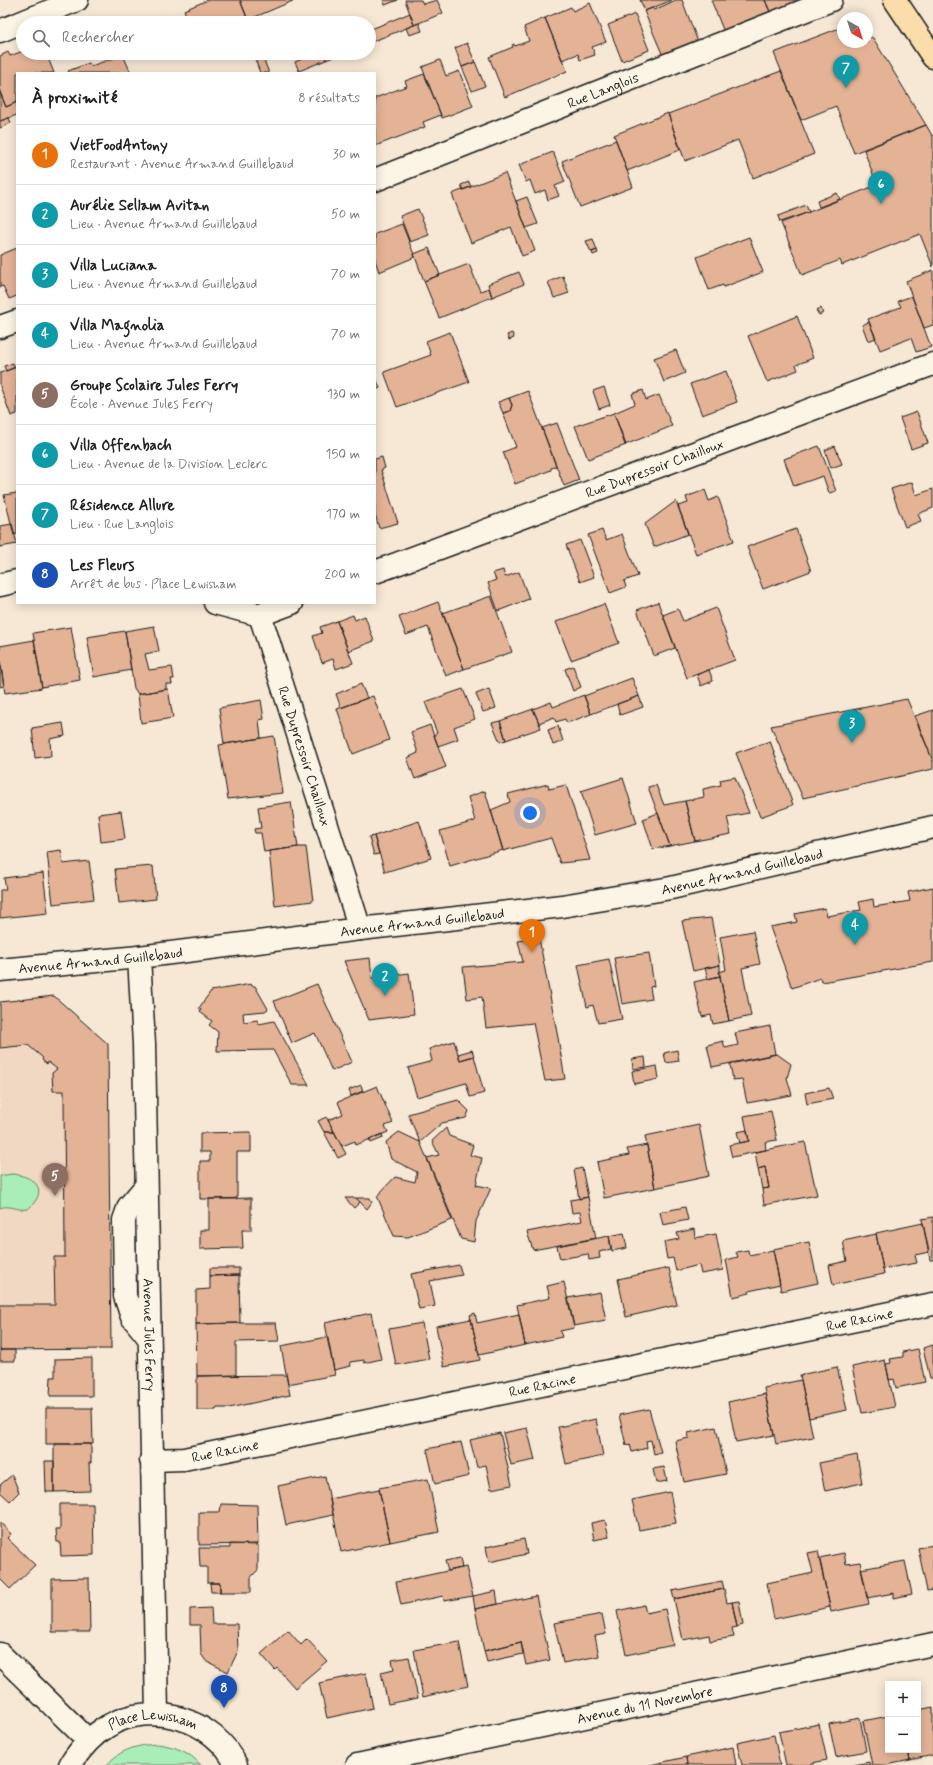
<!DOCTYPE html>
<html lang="fr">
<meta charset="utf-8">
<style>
body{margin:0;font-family:Mynerve,sans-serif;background:#f2f2f2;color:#222}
.controls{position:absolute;right:12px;bottom:12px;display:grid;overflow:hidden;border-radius:0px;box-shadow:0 2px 10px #0003}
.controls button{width:36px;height:36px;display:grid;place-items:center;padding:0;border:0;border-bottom:1px solid #e0e0e0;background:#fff;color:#222;font:20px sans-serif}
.compass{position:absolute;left:837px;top:12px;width:36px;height:36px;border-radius:50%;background:#fff;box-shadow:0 2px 10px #0003;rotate:141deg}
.you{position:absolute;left:530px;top:813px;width:14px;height:14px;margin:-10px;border:3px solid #fff;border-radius:50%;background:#1a73e8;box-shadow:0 0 0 6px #1a73e833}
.badge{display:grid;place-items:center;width:26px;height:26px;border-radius:50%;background:#1f6fb2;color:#fff;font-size:13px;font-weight:700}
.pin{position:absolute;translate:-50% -33px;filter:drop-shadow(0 1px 2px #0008)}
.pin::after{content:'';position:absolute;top:21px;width:14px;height:12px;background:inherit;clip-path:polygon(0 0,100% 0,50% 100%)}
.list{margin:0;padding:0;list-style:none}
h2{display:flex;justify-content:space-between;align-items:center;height:52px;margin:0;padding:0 16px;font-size:17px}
h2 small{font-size:13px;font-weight:400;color:#767676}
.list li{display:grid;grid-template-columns:26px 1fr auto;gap:12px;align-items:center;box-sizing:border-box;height:60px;padding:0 16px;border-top:1px solid #e0e0e0}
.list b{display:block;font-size:15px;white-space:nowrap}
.list p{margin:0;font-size:13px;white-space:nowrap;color:#767676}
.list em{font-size:13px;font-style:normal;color:#767676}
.icon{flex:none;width:22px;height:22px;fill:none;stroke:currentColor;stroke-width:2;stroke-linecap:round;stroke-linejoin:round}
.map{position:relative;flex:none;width:933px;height:1765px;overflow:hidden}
.search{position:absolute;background:#fff;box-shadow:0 2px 10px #0003;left:16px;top:16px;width:360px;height:44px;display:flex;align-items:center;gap:10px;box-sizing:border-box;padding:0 14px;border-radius:22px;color:#767676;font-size:15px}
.panel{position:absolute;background:#fff;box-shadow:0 2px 10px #0003;left:16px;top:72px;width:360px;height:532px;border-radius:0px}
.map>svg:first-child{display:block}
.built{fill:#f1d8c2}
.green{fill:#a9edb8;stroke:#62846a}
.building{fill:#e4b396;stroke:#1c1c1c}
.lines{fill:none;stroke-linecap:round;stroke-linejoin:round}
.minor-casing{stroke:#1c1c1c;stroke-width:25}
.major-casing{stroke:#1c1c1c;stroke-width:25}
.minor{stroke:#fcf5e5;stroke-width:22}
.major{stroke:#fbddab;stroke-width:22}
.labels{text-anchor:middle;stroke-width:3;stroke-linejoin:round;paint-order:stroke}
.street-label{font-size:14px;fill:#1c1c1c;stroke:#fcf5e5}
</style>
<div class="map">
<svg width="933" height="1765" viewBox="0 0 933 1765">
<rect width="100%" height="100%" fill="#f7e8d5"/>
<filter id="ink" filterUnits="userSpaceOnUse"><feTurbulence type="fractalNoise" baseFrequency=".025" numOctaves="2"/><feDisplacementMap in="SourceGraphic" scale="8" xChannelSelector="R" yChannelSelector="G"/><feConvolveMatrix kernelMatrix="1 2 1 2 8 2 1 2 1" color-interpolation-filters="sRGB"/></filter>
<g filter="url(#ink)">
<path class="built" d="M54 996 108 1044 111 1349 0 1350V1002Z"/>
<path class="green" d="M12 1174C35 1176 50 1190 28 1209 18 1211 9 1204 0 1208V1176Z
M158 1744C177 1747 188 1751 201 1765H107C120 1749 138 1745 158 1744Z"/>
<path class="building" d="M208 0H240L248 20 241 23H189L184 10Z
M240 0H295L248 20Z
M383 0H398L385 5Z
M405 0H421L423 4 437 0 443 13 414 25Z
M640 0H672L645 11Z
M676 0H682L698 42 663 56 644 11 652 8 654 10Z
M711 0H765L771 14 724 32Z
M765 0H806L771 14Z
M590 3 606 42 592 47 595 55 580 60 578 54 562 60 545 18 571 7 573 11Z
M410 13 414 25 371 42 369 30Z
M635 14 649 50 622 61 608 25Z
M161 16 163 23H142Z
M545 18 567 71 505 97 489 57 513 47 512 45 514 44 515 46 529 41 524 27Z
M419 23 422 31 409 35 406 28Z
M842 27 843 42H867V36L873 38 926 125 854 153 836 106 801 120 774 53Z
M467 43 475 62 462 67 455 48Z
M23 51V53H46L54 73H17V102L6 107 0 92V56L8 52 10 56Z
M253 53H261L269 73H260Z
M316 53H324L326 60 299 71 295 62Z
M324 53H343L326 60Z
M123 55 131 73H69L68 71 89 63 91 66Z
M440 60 446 76 459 71 473 106 442 118 422 67Z
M475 62 485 86 472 91 462 67Z
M781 71 814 154 753 178 738 140 685 161 668 114Z
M424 74 441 115 423 122 425 127 375 146V98L407 86 405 81Z
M0 92 6 107 17 102V115L0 121Z
M668 113 680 150 627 171 614 135Z
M9 118 11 123 0 128V121Z
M926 125 933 137V267L920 234 842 265 840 260 802 275 781 223 877 185 864 150Z
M616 140 633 187 580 207 562 161Z
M553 152 565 182 555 186 559 196 548 200 545 190 535 194 530 180 526 182 519 165Z
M505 173 535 251 522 256 511 227 471 243 452 194Z
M469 182 471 187 463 190 461 185Z
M837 193 840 199 819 207 817 201Z
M527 197 538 224 526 228 516 201Z
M806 205 809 212 780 222 778 216Z
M418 209 429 235 410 242 400 216Z
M402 224 415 257 379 272 375 260V234Z
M749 237 763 272 724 287 723 285 709 290 697 257Z
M593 239 597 250 591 252 586 241Z
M17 248V296L9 299 3 286 0 287V255Z
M429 248 440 275 424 281 414 254Z
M597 250 598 253 593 255 592 252Z
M469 264 480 291 489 288 492 297 439 318 424 281Z
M933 270V325L924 328 906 281Z
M519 272 524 284 492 297 488 284Z
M563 276 569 293 554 298 548 282Z
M912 296 931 347 916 352 911 338 880 350 868 319 901 307 898 301Z
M821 308 823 313 819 315 816 310Z
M797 316 813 358 796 365 798 370 767 382 748 336Z
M869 322 876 338 868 341 862 325Z
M450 332 469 382 397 407 384 372 431 355 426 341Z
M512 333 514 338 509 340 507 335Z
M676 350 685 373 664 382 654 358Z
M13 363 15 367 6 371 4 366Z
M17 367V414L11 416 0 386V373Z
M726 371 737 402 702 415 690 384Z
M375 376 380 388 375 390Z
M604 387 610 405 599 409 593 391Z
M643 390 646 400 659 395 672 426 625 445 614 413 635 404 632 394Z
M528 391 556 466 551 468V470L515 484 503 452 516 447 503 413 510 411 512 405 509 398Z
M509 398 512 405 510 411 503 413 498 402Z
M917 412 928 443 911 449 900 418Z
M614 413 626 445 588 459 575 426Z
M557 423 579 480 564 486 542 428Z
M819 446 836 491 829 493 823 476 794 486 784 459Z
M835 446 842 464 831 468 825 450Z
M382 457 385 468 381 470 398 523 379 528 375 514V459Z
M912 482 916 495 933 489V508L918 514 921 521 905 527 891 489Z
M705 490 709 501 718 497 734 541 696 554 678 506 688 503 686 497Z
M17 493V534L14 535 4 495Z
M676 501 688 534 654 547 645 524Z
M12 524 17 544 0 547V526Z
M796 529 811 571 763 589 747 547Z
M602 530 606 540 622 534 638 576 624 581 626 587 610 593 588 535Z
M580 540 594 577 580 582 566 545Z
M503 570 505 577 519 572 529 599 498 611 488 583 496 580 493 573Z
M491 596 512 652 464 669 443 613Z
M438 602 464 669 446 676 428 627 406 635 399 617Z
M658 602 675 648 654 656 637 610Z
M604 604 619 643 571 660 556 622Z
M716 608 735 660 687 678 663 615 678 609 683 621Z
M353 615 355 620 365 616 374 641 348 651 337 621Z
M337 621 353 663 336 669 333 659 322 663 313 636 322 633 320 627Z
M154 626 159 651 145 654 149 670 172 667 174 679H171L172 684H166V689L138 694 134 688 125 631Z
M71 627 80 680 42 687 33 633Z
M125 631 131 670 94 677 87 637Z
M34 640 42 688 5 693 0 661V646Z
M0 661 4 686 0 687Z
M573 666 581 687 573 691 565 669Z
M709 670 713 681 701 686 697 675Z
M632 678 639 696 591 714 584 696Z
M361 684 367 698 341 708 336 694Z
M168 689 173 718 141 723 138 694Z
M463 689 475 719 454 727 458 739 438 746 434 735 437 733 425 702Z
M489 689 496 708 483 712 476 694Z
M584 695 591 714 567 723 565 719 556 722 554 717 539 723 533 709 551 702 553 707Z
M373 696 389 740 353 754 337 709Z
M639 696 643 707 620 715 617 704Z
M907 699 933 761V769L803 798 771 726Z
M261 700 264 719 259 720 261 738 224 744 219 708Z
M533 709 541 728 506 740 500 721Z
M933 710V761L915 716Z
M500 721 506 740 500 742 492 723Z
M63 723 65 736 50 739 51 756 35 758 32 728Z
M430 725 446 767 415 779 407 758 418 753 411 732Z
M558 726 563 741 553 745 548 730Z
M274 736 283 793 228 799 219 745Z
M770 741 793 805 760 817 736 753Z
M735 777 749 813 727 817 731 834 695 841 685 801 704 797 703 789 721 785 720 780Z
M623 778 637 823 595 835 581 791Z
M548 784 549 789 566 785 590 860 560 863 551 838 503 851 491 810 510 802 508 794Z
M656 785 664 805 685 801 695 841 670 846 648 787Z
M485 791 503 850 450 866 440 831 475 821 468 797Z
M291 802 298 847 264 852 261 833H255L254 829 261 828 258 807Z
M121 811 125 839 101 842 98 814Z
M658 813 670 846 653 849 643 819Z
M419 821 431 858 385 872 374 836Z
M374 836 379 854 374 855 369 837Z
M298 847H306L313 901 275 906 269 851Z
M61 850 63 864 89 861 94 899 53 904 47 852Z
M153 866 156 899 119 903 115 869Z
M43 873 48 913 0 918V890H6L4 878Z
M933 887V962L822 982 820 978 792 988 770 927 797 922 795 914 825 908 827 916 861 910 859 902 873 899 874 907 910 901 908 892Z
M711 918 720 965 693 971 682 921Z
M753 931 760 964 742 968 751 1016 729 1021 719 972 726 970 720 937Z
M539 938 558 1038 565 1079 545 1081 533 1023 486 1028 482 997 467 999 463 967 523 962 518 941Z
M649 953 654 986 650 987 652 999 622 1004 614 958Z
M370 958 372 978 409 973 414 1014 369 1020 344 961Z
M609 959 622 1019 598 1023 593 1005 587 1007 578 965Z
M720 965V976L708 979 705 968Z
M720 976 729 1021 713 1024 711 1015 702 1017 694 982Z
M251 984 252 986H255L268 1009 265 1011 243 1013 244 1022 257 1020 259 1024 274 1021 309 1085H292L273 1050 217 1051 218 1032 209 1025 212 1021 200 1012 201 1010 199 1008 211 991Z
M317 984 352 1062 332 1071 315 1033 292 1043 274 1001Z
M54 996 108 1044 111 1349 0 1350V1305H55L54 1257H65L64 1091H53L52 1073 57 1069 48 1062 47 1064 42 1060 43 1058 28 1045 0 1048V1002Z
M770 1026 775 1054 712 1067 707 1045 723 1041 725 1048 738 1045 735 1033Z
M454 1041 460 1060 474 1056 484 1093 470 1097 466 1083 417 1097 408 1068 432 1061 429 1049Z
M472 1050 474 1056 460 1060 458 1054Z
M677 1050 679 1061 666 1063 664 1053Z
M777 1054 791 1064 787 1078 792 1095 747 1103 742 1079 733 1080 730 1064Z
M645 1057 646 1067 633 1069 632 1059Z
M657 1066 659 1079 634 1084 632 1071Z
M361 1085 363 1091 351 1096 349 1090Z
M377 1086 393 1123 385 1126 388 1132 356 1145 355 1141 342 1146 328 1120 343 1114 338 1102Z
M829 1088 833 1099 807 1104 805 1093Z
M458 1100 469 1111 466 1118 442 1123 420 1142 408 1114Z
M771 1111 777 1140 765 1142 766 1150 732 1157 729 1145 749 1141 744 1116Z
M326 1117 328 1120 334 1132H324L318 1121Z
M699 1125 709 1176 655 1188 645 1136Z
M446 1128 449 1136 473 1145 470 1155 482 1158 476 1185 491 1188 476 1221 474 1242 461 1239 427 1158 439 1155 432 1141Z
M747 1130 749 1141 740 1143 737 1132Z
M251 1132V1152H237V1199H200V1161H210V1152H200V1133Z
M324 1132H334L346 1154 338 1158Z
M399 1132 420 1142 452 1220 408 1237 394 1236 377 1196 395 1177 415 1182 417 1172 391 1159 386 1142Z
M382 1134 383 1138 371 1143 369 1139Z
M805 1142 817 1195 764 1205 762 1189 769 1188 765 1167 758 1169 755 1152Z
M647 1145 655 1188 604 1198 597 1162 629 1155 627 1149Z
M765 1167 769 1188 762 1189 758 1169Z
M582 1168 588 1197 579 1199 574 1170Z
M588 1197 596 1238 533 1250 527 1232 582 1221 580 1212 572 1213 570 1200Z
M251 1198V1230H242L243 1248 200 1249V1230H209V1199Z
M345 1198H356L360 1202 354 1208Z
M356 1198H370L372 1202 367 1209Z
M685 1207 688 1220 663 1225 660 1212Z
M933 1217V1260H930L922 1219Z
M923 1223 929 1252 915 1255 917 1263 883 1269 876 1233Z
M694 1229 695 1238 716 1234 723 1270 701 1274 699 1265 676 1271 673 1258 667 1259 664 1242 679 1239 677 1233Z
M624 1233 627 1248 612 1251 609 1236Z
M876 1234 884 1274 833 1285 829 1265 847 1261 843 1241Z
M609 1236 611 1249 599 1252 600 1258 589 1260 588 1254 560 1259 557 1246Z
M809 1242 818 1283 781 1291 773 1249Z
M748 1250 749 1255 773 1250 780 1284 749 1291 750 1293 733 1297 726 1260 738 1257 736 1252Z
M459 1265 462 1275 430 1281 435 1306 419 1309 411 1274Z
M210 1268H239V1275L210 1276Z
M669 1268 677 1305 626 1317 618 1279Z
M239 1275 240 1323 196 1324V1290L210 1289V1276Z
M564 1282 574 1328 560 1331 562 1337 525 1345 517 1305 550 1298 547 1286Z
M600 1292 606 1320 574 1326 568 1298Z
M371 1313 381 1359 364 1363V1360L350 1362 351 1366 334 1370 325 1323Z
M475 1313 477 1323 519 1314 525 1345 479 1355 470 1315Z
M471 1319 480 1360 444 1367 436 1326Z
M240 1323H276L279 1341 236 1342V1375L197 1376 196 1324Z
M422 1323 429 1359 396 1365 389 1329Z
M327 1337 335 1375 288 1384 281 1346Z
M933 1345V1378H930L923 1348Z
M918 1349 925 1382 896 1388 894 1379 889 1380 886 1364 891 1363 890 1359 903 1357V1352Z
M0 1350H15V1361H0Z
M92 1358V1396H50L51 1377H55V1359Z
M885 1360 895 1407 862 1413 852 1367Z
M837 1367 847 1410 809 1418 800 1375Z
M286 1375 290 1395 229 1408H217L216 1410H197V1376Z
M801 1380 813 1437 776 1444 764 1388Z
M765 1394 774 1435 736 1442 728 1402Z
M46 1408H92L93 1444H46Z
M649 1409 661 1452 654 1454 651 1440 646 1441 647 1448 632 1452 630 1444 626 1445 619 1415Z
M596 1419 603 1456 566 1464 558 1427Z
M716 1427 726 1474 684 1482 675 1441 689 1438 688 1433Z
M527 1428 535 1460 511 1465 503 1433Z
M500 1433 512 1485 491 1489 486 1465 477 1467 470 1440Z
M461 1442 469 1476 435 1484 427 1449Z
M54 1444H91V1463H89L90 1491 54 1492Z
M857 1455 862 1483 825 1491 819 1463Z
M45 1461H54V1492H46Z
M664 1467 667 1481 656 1483 653 1469Z
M12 1475 19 1492 10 1501 0 1492V1485Z
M325 1476 333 1515 286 1525 278 1486Z
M428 1479 439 1532 390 1542 379 1488Z
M379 1489 390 1542 341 1552 330 1499Z
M670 1492 676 1523 639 1530 632 1500Z
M60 1504H93L94 1555 61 1556 60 1542H57L56 1529H60Z
M221 1504 257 1505 258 1544 199 1545V1512H220Z
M605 1520 609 1537 594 1540 591 1523Z
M0 1522 11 1534 7 1538 35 1565 10 1589 0 1579Z
M524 1539 527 1554 489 1562 486 1547Z
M230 1544 258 1545V1570L251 1577V1592H220V1583H207V1567H200L199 1548H230Z
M933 1545V1590L927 1591 918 1548Z
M818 1551 830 1607 774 1619 767 1583 813 1573 808 1553Z
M844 1553 846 1564 860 1562 869 1604 831 1612 819 1558Z
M460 1558 462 1568 448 1571 445 1561Z
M905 1561 912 1594 894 1598V1593L867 1598 861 1569Z
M466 1567 473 1596 444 1601 443 1596 401 1605 396 1582Z
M89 1578 90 1632H52V1579Z
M722 1581 724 1589 674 1599 672 1591Z
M210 1583H220V1592H211Z
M724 1589 727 1603 732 1602 737 1627 732 1628 734 1637 710 1641 709 1635 683 1640 674 1599Z
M496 1591 498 1604 475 1609 473 1596Z
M536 1596 550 1660 526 1665 521 1642 484 1651 475 1609Z
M739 1601 743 1625 737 1627 732 1602Z
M644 1605 646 1613 665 1609 673 1645 626 1655 617 1611Z
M211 1608 212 1624H237L238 1651 228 1672 206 1661 201 1654 200 1625H190V1609Z
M602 1614 606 1634 595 1636 599 1656 563 1663 554 1623Z
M288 1630 301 1645 307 1639 327 1661 295 1688 277 1668 275 1670 261 1654Z
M459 1642 468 1686 423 1697 414 1650Z
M521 1642 523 1654 487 1662 484 1651Z
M409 1657 418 1698 388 1704 381 1672 394 1669 392 1660Z
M366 1673 373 1708 327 1718 319 1683Z
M933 1707V1755L910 1760 908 1750H918V1710Z
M888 1716V1750H908L910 1760 887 1765H872L863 1721Z
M860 1718 866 1751 836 1757 829 1724Z
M819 1724 827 1760 812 1763V1765H786L779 1732Z
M774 1735 780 1765H742L737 1743Z
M733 1747 736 1765H687L686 1757Z
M686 1757 687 1765H650Z
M869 1762 870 1765H854Z"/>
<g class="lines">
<defs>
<g id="minor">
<path d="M0 31 77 0"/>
<path id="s1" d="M375 180 831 0"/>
<path d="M0 327 17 321"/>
<path id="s2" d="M375 572 933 364"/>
<path d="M0 585 17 581"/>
<path d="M215 603 260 615"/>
<path id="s3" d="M292 603 260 615 360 929"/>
<path id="s4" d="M139 957 144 1044 157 1714"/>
<path id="s5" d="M0 970 139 957 360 929 562 906 671 888 933 827"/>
<path d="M146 1186 129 1206 124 1220 125 1296 132 1317 149 1338"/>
<path id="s6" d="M151 1460 184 1459 933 1304"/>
<path d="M0 1654 88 1740"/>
<path id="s7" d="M70 1765C80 1749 92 1735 108 1726 151 1700 215 1719 236 1765"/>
<path id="s8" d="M357 1765 933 1644"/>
</g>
<path id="major" d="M895 0 933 57"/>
</defs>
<use href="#minor" class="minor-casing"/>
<use href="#major" class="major-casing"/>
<use href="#minor" class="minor"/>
<use href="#major" class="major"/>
</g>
</g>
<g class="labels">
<g class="street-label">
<text dy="5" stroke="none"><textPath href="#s1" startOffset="245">Rue Langlois</textPath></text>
<text dy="5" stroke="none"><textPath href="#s2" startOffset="298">Rue Dupressoir Chailloux</textPath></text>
<text dy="5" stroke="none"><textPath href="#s3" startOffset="182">Rue Dupressoir Chailloux</textPath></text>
<text dy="5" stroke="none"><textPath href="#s5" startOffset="749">Avenue Armand Guillebaud</textPath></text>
<text dy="5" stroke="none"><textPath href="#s5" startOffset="425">Avenue Armand Guillebaud</textPath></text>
<text dy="5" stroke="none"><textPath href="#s5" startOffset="101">Avenue Armand Guillebaud</textPath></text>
<text dy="5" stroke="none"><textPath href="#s6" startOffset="723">Rue Racine</textPath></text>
<text dy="5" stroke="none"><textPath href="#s4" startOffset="378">Avenue Jules Ferry</textPath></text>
<text dy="5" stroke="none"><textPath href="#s6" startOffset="399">Rue Racine</textPath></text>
<text dy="5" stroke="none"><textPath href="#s6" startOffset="75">Rue Racine</textPath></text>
<text dy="5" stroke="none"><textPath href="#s8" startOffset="294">Avenue du 11 Novembre</textPath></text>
<text dy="5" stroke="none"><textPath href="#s7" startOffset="102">Place Lewisham</textPath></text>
</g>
</g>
</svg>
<div class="controls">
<button>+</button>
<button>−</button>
</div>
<svg class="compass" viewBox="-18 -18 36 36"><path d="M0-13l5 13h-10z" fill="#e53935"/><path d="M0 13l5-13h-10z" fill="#767676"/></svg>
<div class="you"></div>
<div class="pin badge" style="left:532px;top:952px;background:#e8710a">1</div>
<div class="pin badge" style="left:385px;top:996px;background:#0f9aa8">2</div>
<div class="pin badge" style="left:852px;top:743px;background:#0f9aa8">3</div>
<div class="pin badge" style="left:855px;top:945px;background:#0f9aa8">4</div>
<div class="pin badge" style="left:55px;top:1196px;background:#8d6e63">5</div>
<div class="pin badge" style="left:881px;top:204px;background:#0f9aa8">6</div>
<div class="pin badge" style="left:846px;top:88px;background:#0f9aa8">7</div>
<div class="pin badge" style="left:224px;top:1708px;background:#1a4fb4">8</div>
<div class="search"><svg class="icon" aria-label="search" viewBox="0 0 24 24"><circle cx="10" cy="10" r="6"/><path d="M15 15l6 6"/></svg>Rechercher</div>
<section class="panel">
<h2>À proximité<small>8 résultats</small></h2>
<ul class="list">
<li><span class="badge" style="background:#e8710a">1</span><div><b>VietFoodAntony</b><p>Restaurant · Avenue Armand Guillebaud</p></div><em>30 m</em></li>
<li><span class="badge" style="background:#0f9aa8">2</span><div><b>Aurélie Sellam Avitan</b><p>Lieu · Avenue Armand Guillebaud</p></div><em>50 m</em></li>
<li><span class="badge" style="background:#0f9aa8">3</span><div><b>Villa Luciana</b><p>Lieu · Avenue Armand Guillebaud</p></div><em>70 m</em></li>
<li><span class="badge" style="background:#0f9aa8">4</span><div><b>Villa Magnolia</b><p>Lieu · Avenue Armand Guillebaud</p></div><em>70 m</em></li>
<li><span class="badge" style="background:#8d6e63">5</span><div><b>Groupe Scolaire Jules Ferry</b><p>École · Avenue Jules Ferry</p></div><em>130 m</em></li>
<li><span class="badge" style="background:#0f9aa8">6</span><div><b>Villa Offenbach</b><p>Lieu · Avenue de la Division Leclerc</p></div><em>150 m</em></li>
<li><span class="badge" style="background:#0f9aa8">7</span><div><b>Résidence Allure</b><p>Lieu · Rue Langlois</p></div><em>170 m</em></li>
<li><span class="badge" style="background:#1a4fb4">8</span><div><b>Les Fleurs</b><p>Arrêt de bus · Place Lewisham</p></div><em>200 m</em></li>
</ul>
</section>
</div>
